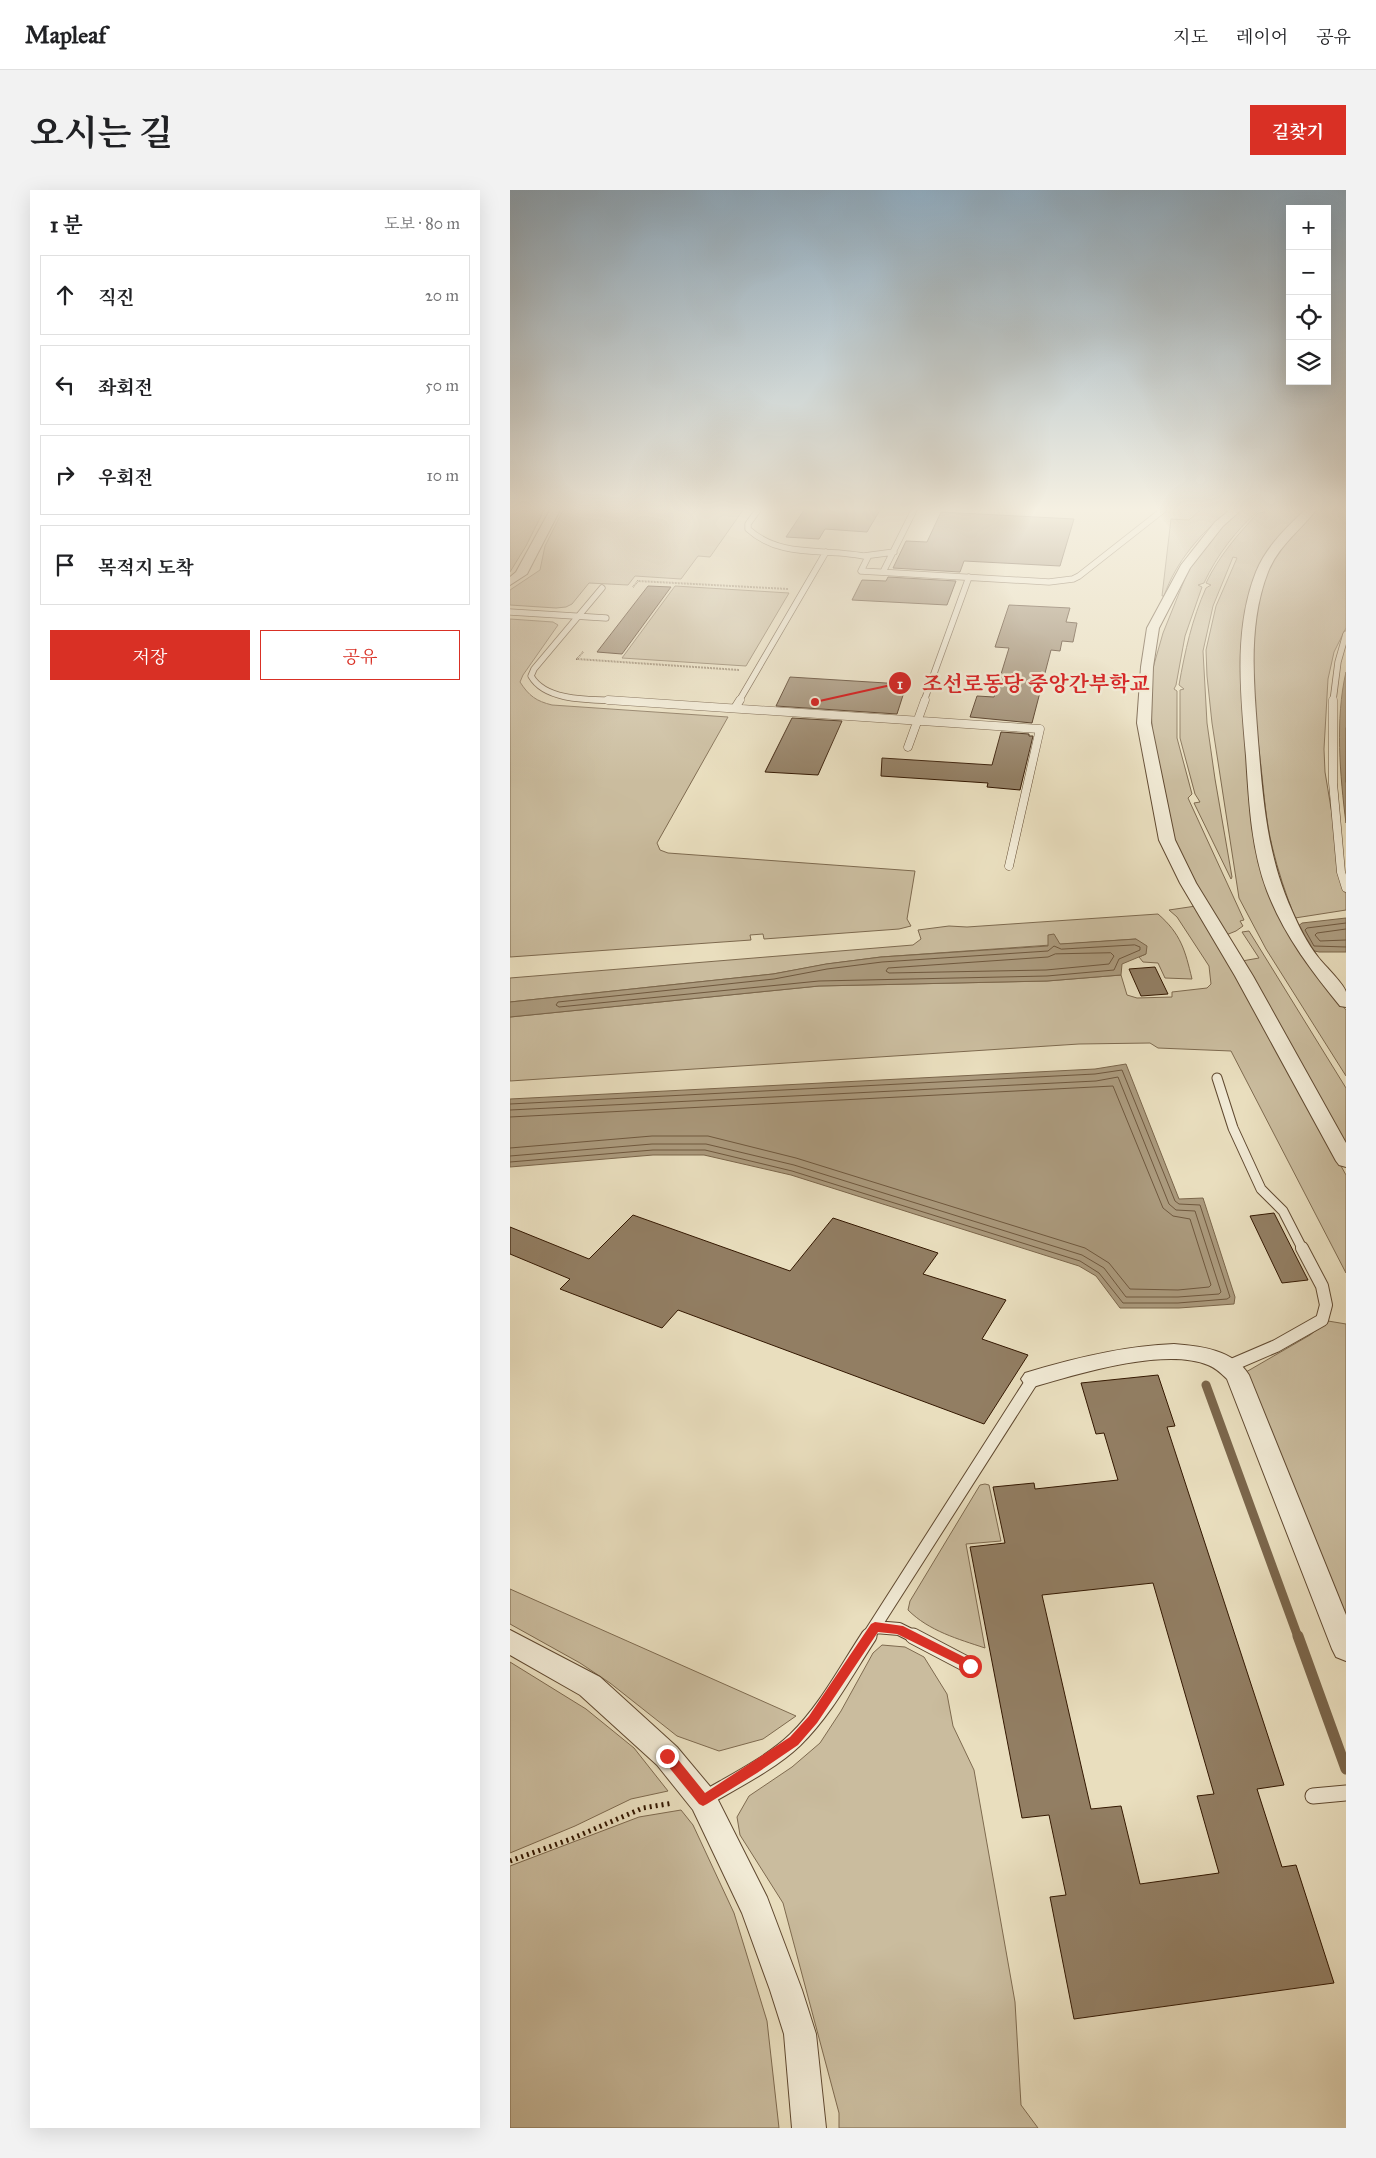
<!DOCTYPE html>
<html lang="ko">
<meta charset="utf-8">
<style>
body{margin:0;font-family:"IM FELL Great Primer","Noto Serif KR",serif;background:#f2f2f2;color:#202124}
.controls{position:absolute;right:15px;top:15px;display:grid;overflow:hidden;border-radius:0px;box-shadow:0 5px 20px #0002}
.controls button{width:45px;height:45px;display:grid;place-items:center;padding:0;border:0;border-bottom:1px solid #e0e0e0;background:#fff;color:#202124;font:25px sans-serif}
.stop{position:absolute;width:15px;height:15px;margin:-11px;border:4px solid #d93025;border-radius:50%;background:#fff}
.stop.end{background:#d93025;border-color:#fff;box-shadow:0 1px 5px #0008}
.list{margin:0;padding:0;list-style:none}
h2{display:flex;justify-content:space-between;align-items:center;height:65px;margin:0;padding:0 20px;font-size:21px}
h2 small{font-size:16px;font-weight:400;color:#757577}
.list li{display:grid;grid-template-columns:32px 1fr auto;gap:15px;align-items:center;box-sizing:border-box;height:80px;margin:0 10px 10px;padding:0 10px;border:1px solid #e0e0e0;border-radius:0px}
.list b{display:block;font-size:19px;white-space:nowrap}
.list em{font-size:16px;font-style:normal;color:#757577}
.actions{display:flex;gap:10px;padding:15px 20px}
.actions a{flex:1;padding:11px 0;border:1px solid #d93025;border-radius:0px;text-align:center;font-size:18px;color:#d93025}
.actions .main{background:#d93025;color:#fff}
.icon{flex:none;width:28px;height:28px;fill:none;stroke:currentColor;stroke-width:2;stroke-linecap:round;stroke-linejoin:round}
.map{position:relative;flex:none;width:836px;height:1938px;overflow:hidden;border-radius:0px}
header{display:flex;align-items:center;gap:30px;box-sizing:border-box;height:70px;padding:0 25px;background:#fff;border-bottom:1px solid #e0e0e0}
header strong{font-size:24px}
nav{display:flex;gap:28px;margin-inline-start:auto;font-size:18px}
.intro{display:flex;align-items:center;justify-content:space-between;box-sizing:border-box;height:120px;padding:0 30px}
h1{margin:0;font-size:35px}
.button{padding:12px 22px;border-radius:0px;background:#d93025;color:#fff;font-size:18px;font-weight:700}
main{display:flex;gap:30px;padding:0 30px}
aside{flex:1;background:#fff;border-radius:0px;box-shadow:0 5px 20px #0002}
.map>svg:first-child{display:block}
.green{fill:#cabc9e;stroke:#7e6a4f}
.water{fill:#ab9a7d;stroke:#7b664b}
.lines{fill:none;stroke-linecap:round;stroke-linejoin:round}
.shore{stroke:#6f583e;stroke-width:1}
.stream-far1{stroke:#7b664b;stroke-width:9}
.stream{stroke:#7b664b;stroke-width:11}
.building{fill:#927e63;stroke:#331700;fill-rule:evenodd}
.lane-far4-casing{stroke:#604930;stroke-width:7}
.lane-far3-casing{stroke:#604930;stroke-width:9}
.lane-far2-casing{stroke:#604930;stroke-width:11}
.lane-far1-casing{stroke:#604930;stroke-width:14}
.lane-casing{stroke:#604930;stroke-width:17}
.street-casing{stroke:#604930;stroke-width:2}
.path-far1{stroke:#331700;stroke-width:2;stroke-dasharray:0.5 1;stroke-linecap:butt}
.path{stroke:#331700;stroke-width:5;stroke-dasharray:2 4;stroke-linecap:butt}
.lane-far4{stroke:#f1ead5;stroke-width:5.5}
.lane-far3{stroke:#f1ead5;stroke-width:8}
.lane-far2{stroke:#f1ead5;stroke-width:9}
.lane-far1{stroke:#f1ead5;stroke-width:12}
.lane{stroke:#f1ead5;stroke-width:15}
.street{fill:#f1ead5;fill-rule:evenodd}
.route{fill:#d93025}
.leader{fill:none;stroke:#d62828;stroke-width:2}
.callout-dot{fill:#d62828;stroke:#f1ead5;stroke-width:2}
.mark-label{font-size:15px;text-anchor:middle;font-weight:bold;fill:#fff}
.callout-label{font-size:21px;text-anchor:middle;font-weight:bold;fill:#d62828;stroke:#f1ead5;stroke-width:5;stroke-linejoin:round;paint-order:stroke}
</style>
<header>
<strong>Mapleaf</strong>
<nav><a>지도</a><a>레이어</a><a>공유</a></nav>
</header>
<div class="intro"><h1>오시는 길</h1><a class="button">길찾기</a></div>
<main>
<aside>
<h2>1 분<small>도보 · 80 m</small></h2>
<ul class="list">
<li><svg class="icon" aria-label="ahead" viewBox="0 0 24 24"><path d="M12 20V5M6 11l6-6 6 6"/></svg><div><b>직진</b></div><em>20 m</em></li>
<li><svg class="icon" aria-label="left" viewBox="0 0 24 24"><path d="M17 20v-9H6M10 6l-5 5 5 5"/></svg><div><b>좌회전</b></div><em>50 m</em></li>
<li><svg class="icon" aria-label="right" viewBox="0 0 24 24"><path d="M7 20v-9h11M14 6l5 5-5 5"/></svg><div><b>우회전</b></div><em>10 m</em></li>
<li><svg class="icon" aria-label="arrive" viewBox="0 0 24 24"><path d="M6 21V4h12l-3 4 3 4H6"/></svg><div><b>목적지 도착</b></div></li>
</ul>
<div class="actions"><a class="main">저장</a><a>공유</a></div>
</aside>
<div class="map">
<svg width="836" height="1938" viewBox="0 0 836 1938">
<rect width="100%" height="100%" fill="#e9debe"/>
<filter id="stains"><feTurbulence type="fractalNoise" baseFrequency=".004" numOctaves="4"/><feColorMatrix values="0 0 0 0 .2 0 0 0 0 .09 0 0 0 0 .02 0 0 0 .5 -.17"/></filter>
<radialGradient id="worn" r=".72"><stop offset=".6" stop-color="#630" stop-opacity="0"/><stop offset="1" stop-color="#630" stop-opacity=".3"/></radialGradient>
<path class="green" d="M0 320H34L16 356 0 382Z
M53 320H233L200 367 188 366 171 389 125 386 118 395 79 393 62 414 56 417 46 418 0 415V400L30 380 35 356Z
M690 320H719C691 343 666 371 654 406H652L661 329 679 330Z
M730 320H749C726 340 707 365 694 393L688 395 692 397 675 446 666 495 664 499 667 501V548L682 604 678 608 734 730 730 731 733 736 726 741 716 745 699 718 665 651 647 578 643 551 640 506 643 478 653 443 680 376 715 334Z
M751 320H796L786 330 741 400 740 611 790 764 836 820V886L756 759 729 708 702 533 697 486 696 460 706 416 727 368 723 367 703 416 693 461 697 533 705 589 722 687 721 689 684 613 690 612 685 604 670 548V500L674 499 669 495C675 461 682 429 696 398L701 395 696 393C709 366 728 344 748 323L755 322Z
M806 320H836V438L824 462 818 489 814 559 815 582 832 684 836 693V720L785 728C776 705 768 681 762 656 756 631 754 604 751 577 744 516 736 442 757 382 766 358 788 337 806 320Z
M165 396 279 403 236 476 112 468Z
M0 429 43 432 48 435 13 485 10 492C19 506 26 511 42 515L218 527 147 653 150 660 158 663 405 681 397 729 401 736 389 739 254 749 253 744 240 745 241 750 0 767Z
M686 716 836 985V1083L721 861 648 858 640 853 569 854 0 891V827L309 796 537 791 611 785 617 805 627 808 662 807V802L697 798 701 794 699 776 667 727 659 720Z
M648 724C671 744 675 760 682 789L655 788 648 773 633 772 629 767 636 764 626 749 371 767 317 774 263 784 0 812V788L403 755 411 749 408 740 439 736 457 737Z
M739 741 836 898V955L732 771 749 768 732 742Z
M818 1131 836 1134V1430L736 1182 800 1145Z
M475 1294 479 1295 491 1351 456 1354 475 1458C448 1449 419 1441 398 1420L400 1411 470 1295Z
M0 1399 286 1526 253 1549 209 1561 167 1546 100 1493 70 1473 0 1434Z
M372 1455 395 1457 414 1467 437 1504 443 1536 464 1580 505 1812 511 1915 528 1938H329V1923L273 1713 230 1645 227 1627 239 1606 282 1577 310 1553 331 1521 363 1463Z
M0 1472 76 1519 124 1558 158 1601 121 1609 65 1636 0 1663Z
M171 1620 183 1635 224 1723 257 1831 269 1938H0V1676L129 1627Z"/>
<path class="water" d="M836 482V633C830 586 825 529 836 482Z
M836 728V762H809L800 760 787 737 792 733Z
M544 744 550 754 626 749 637 756 636 764 612 774 611 785 537 791 309 796 0 827V812L263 784 316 774 371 767 538 756V745Z
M616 874 669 1009 693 1008 725 1107 724 1114 669 1118H610L586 1086 569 1076 281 985 194 965H143L0 977V909L585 879Z"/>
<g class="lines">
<path class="shore" d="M836 538V592
M836 733 797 738 795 740 804 756 836 757
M836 739 807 743 805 745 810 751 836 750
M625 755 630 757V760L609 769 604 780 537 786 309 791 49 817 46 815 48 812 264 789 317 779 372 772 538 761 544 756 551 759Z
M601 763 604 766 599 774 536 780 379 783 376 781 378 778 538 767 545 764Z
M0 914 585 884 612 880 665 1011 669 1014 690 1015 720 1107 717 1109 668 1113H613L589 1083 570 1071 282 981 195 960H143L0 972
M0 920 586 891 608 887 659 1014 666 1020 685 1021 711 1102 709 1104 668 1107H616L594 1078 572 1065 284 975 196 954H142L0 966
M0 927 603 896 653 1018 663 1026 680 1029 701 1095 699 1097 668 1100 620 1099 599 1073 575 1058 286 968 198 946H142L0 958"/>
<path class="stream-far1" d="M696 1195 788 1447"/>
<path class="stream" d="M788 1446 836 1579"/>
</g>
<path class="building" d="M294 320H370L357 342 315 339 309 349 276 347Z
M431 322 564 329 550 376 454 371 450 382 383 378 396 351 417 352Z
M378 387 446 391 437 415 342 410 352 390 376 391Z
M138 396 161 397 112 464 87 462Z
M499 415 560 418 556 432 567 433 563 452 552 451 550 461 541 460 522 533 460 527 467 506 484 507 499 458 485 457Z
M280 487 392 494 390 499H395L387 524 266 516Z
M282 528 332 531 308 585 255 582Z
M491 542 519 544V546H523L510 600 477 597 478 593 371 586 372 568 482 575Z
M645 777 658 804 631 806 619 779Z
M764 1023 798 1090 772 1093 740 1026Z
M123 1025 280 1081 323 1028 428 1063 413 1084 496 1110 472 1149 518 1165 474 1234 168 1120 152 1138 50 1099 60 1089 0 1064V1037L79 1069Z
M648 1185 665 1236 657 1237 774 1595 747 1599 772 1677 786 1675 824 1793 564 1829 540 1707 556 1705 539 1625 512 1628 460 1357 495 1353 483 1297 524 1293 525 1299 608 1290 594 1243 586 1244 571 1193ZM643 1393 704 1604 687 1606 709 1683 630 1694 611 1616 581 1619 532 1405Z"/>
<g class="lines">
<defs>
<path id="lane-far4" d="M248 320 238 334V339C272 370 317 357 358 367L351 381 539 392 563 389 569 386 653 320
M354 366 384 362
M373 382 404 320
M92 398 24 479 21 486C37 514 88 509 117 511
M0 422 96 428
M229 511 316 362
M414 511 459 387
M823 511 828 472 836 444"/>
<path id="lane-far3" d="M98 510 530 539 499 676
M823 510V593L831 682 836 698
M225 518 230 510
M398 557 415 510"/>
<path id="lane-far2" d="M707 888 723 938 751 999 773 1021 793 1060"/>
<path id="lane-far1" d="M717 1177 766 1156 812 1130 816 1115 812 1096 792 1058
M365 1437 389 1439 405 1447
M358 1447 523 1189"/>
<path id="lane" d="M403 1446 460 1476
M803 1606 836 1603
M194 1609C223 1592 261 1573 285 1550 315 1521 336 1481 359 1446"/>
<path id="street" d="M40 320H50L17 384 0 395V387L6 382Z
M720 320H731L713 336 680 378 649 438 643 477 641 533 665 650 686 693 743 786 836 953V977L829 975 826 971 725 786 670 693 649 650 627 533 631 477 637 438 671 375 705 332Z
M795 320H806C790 341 768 356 758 382 737 436 744 495 748 551 753 610 757 666 782 721 789 737 797 753 808 767 814 775 834 794 836 802 836 807 836 813 836 817L830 816C800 779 774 745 757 701 741 658 739 612 736 566 731 506 723 440 746 382 756 357 776 338 795 320Z
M664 1154C691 1156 724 1160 739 1185L836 1425V1471L826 1467 822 1459 717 1189C712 1184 706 1178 698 1175 654 1157 568 1184 523 1197L515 1195 511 1189 515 1183C564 1168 613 1156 664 1154Z
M0 1440 90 1487 167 1557 203 1600 257 1707 292 1800 306 1844 316 1938H282L274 1844 260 1800 232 1723 183 1620 147 1575 70 1505 0 1465Z"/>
</defs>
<use href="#lane-far4" class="lane-far4-casing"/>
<use href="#lane-far3" class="lane-far3-casing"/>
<use href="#lane-far2" class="lane-far2-casing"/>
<use href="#lane-far1" class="lane-far1-casing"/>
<use href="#lane" class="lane-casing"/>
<use href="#street" class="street-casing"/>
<path class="path-far1" d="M123 397 128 391 278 399
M73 462 67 469 229 480"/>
<path class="path" d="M0 1671 61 1649 133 1618 163 1613"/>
<use href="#lane-far4" class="lane-far4"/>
<use href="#lane-far3" class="lane-far3"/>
<use href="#lane-far2" class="lane-far2"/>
<use href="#lane-far1" class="lane-far1"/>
<use href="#lane" class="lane"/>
<use href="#street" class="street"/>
</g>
<linearGradient id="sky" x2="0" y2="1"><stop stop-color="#8faabd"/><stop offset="0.54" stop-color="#f5f0e2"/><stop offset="1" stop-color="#f5f0e2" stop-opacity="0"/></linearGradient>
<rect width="836" height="591" fill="url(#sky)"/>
<path class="route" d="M365 1432 393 1436 464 1472 465 1476 460 1480 387 1444 368 1442 307 1533 288 1555 247 1583 197 1614 193 1616 189 1614 153 1570 152 1566 153 1562 157 1561 162 1562 195 1603 280 1547 299 1526 361 1434Z"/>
<path class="leader" d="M305 512L390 493"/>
<g class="callout-dot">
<circle cx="305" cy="512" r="5"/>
<circle cx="390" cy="493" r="12"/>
</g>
<g class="mark-label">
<text x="390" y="499">1</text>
</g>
<g class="callout-label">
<text x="526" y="501">조선로동당 중앙간부학교</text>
</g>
<rect width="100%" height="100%" filter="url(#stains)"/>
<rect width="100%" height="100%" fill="url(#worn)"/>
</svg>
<div class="controls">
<button>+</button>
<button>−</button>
<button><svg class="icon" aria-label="locate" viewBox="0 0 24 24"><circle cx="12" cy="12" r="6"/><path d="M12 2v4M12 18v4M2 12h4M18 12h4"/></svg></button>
<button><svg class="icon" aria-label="layers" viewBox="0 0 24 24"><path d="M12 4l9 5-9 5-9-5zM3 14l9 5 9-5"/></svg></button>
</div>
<div class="stop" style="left:460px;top:1476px"></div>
<div class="stop end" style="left:157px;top:1566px"></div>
</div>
</main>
